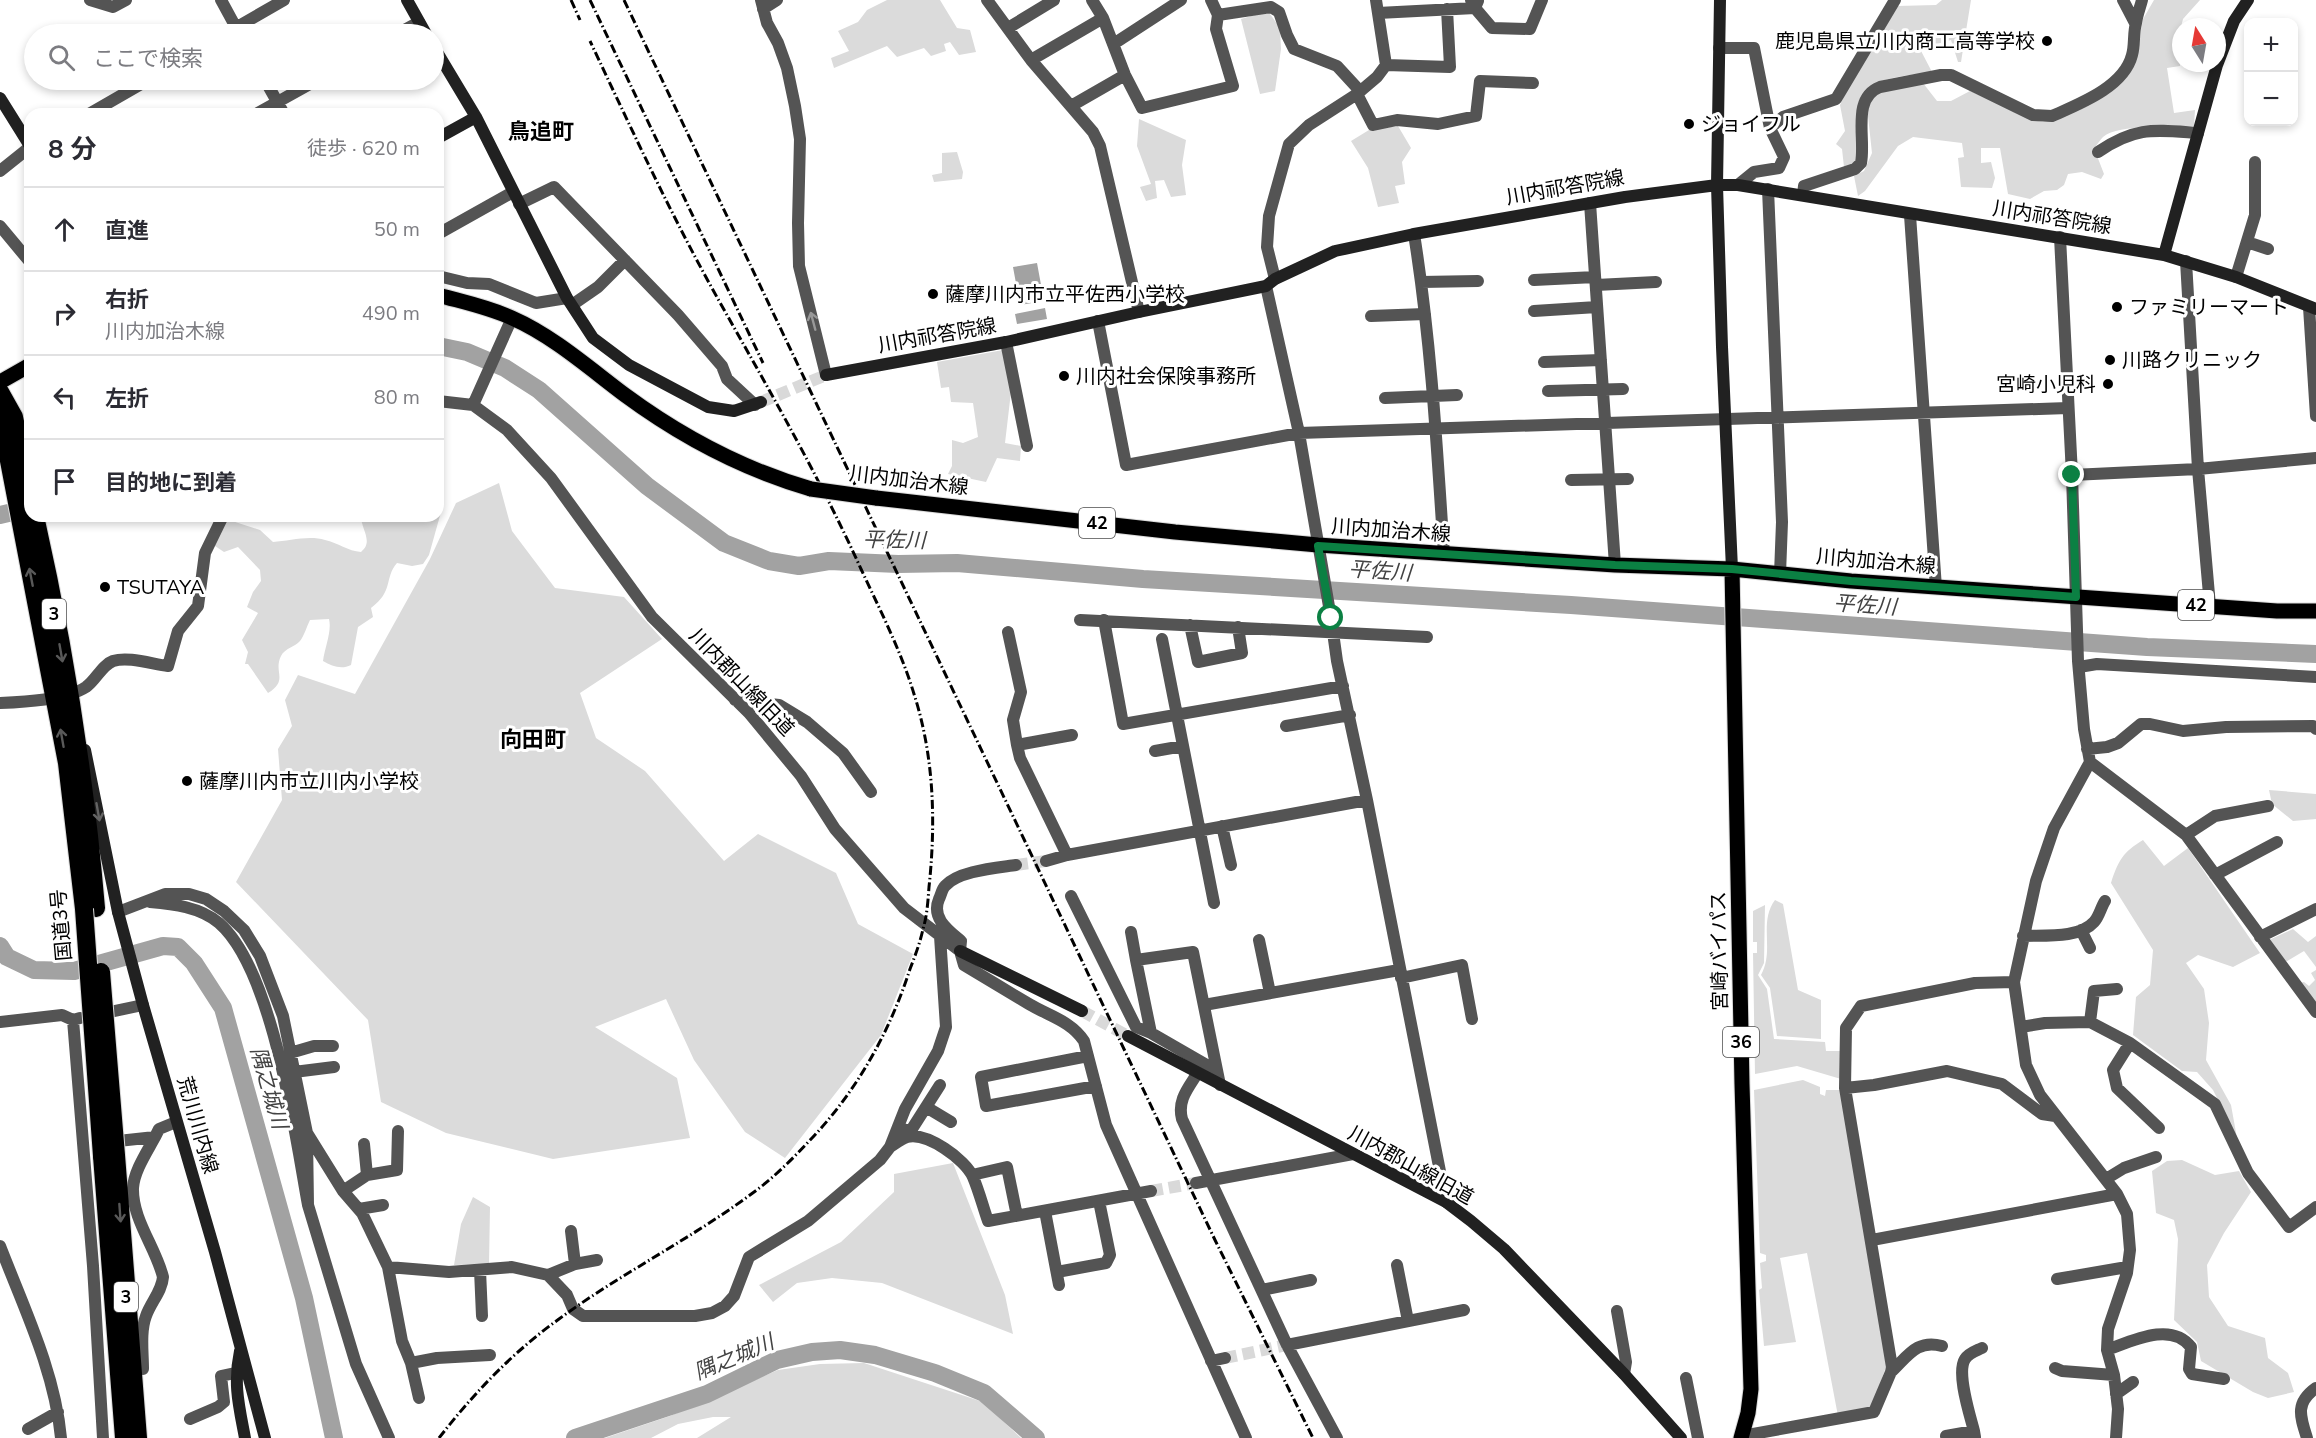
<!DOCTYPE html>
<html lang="ja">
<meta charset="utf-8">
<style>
body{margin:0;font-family:"Nunito Sans","Noto Sans JP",sans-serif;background:#f7f7f7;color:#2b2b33}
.controls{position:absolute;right:18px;top:18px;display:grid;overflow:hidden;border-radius:12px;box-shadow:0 3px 9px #0003}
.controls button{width:54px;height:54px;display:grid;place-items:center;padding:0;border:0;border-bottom:2px solid #e1e1e2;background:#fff;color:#2b2b33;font:30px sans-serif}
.compass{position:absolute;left:2172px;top:18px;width:54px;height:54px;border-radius:50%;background:#fff;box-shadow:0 3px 9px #0003;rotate:349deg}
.stop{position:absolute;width:18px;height:18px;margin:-14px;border:4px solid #0b8043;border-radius:50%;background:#fff}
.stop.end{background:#0b8043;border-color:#fff;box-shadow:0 2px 6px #0008}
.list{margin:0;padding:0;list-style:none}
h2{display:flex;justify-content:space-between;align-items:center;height:78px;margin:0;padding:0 24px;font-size:26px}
h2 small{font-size:20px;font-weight:400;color:#7c7c81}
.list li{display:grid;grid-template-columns:39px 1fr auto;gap:18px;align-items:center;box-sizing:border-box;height:84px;padding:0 24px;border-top:2px solid #e1e1e2}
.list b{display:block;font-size:22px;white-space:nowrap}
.list p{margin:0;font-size:20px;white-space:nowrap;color:#7c7c81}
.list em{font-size:20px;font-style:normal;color:#7c7c81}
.icon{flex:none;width:33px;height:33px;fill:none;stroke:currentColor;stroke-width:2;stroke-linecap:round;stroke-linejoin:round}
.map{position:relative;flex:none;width:2316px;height:1438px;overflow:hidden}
.search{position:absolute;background:#fff;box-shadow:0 3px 9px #0003;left:24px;top:24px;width:420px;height:66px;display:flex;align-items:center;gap:15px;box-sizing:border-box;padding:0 21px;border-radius:33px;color:#7c7c81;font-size:22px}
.panel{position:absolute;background:#fff;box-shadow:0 3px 9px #0003;left:24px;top:108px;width:420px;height:414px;border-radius:18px}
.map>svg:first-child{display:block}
.green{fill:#dbdbdb}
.water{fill:#a2a2a2}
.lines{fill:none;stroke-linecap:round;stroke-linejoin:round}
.river{stroke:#a2a2a2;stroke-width:18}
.street-tunnel{stroke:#d9d9d9;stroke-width:12;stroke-dasharray:12 6;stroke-linecap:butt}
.secondary-tunnel{stroke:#d9d9d9;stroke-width:12;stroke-dasharray:12 6;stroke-linecap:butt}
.primary-casing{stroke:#dbdbdb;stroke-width:17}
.highway-casing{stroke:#dbdbdb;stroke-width:20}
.street{stroke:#545454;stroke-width:12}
.secondary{stroke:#212121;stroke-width:12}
.primary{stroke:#000;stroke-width:15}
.highway{stroke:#000;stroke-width:18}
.rail{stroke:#000;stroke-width:3;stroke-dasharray:9 3 1.5 3;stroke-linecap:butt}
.primary-bridge-casing{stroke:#dbdbdb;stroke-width:17;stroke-linecap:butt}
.highway-bridge-casing{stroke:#dbdbdb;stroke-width:20;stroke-linecap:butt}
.primary-bridge{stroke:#000;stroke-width:15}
.highway-bridge{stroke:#000;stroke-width:18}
.oneway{stroke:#989898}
.oneway2{stroke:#595959}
.oneway3{stroke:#646464}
.route{stroke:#0b8043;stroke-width:8}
.poi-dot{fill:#000;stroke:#fff;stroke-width:2}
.labels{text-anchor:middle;stroke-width:6;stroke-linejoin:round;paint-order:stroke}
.shield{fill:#fff;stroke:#4c4c4c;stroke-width:1.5}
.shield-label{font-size:18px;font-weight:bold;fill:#000}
.poi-label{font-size:20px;fill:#000;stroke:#fff;text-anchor:start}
.street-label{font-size:20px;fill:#000;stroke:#fff}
.water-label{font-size:21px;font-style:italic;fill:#434343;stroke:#fff}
.quarter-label{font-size:22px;font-weight:bold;fill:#000;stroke:#fff}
</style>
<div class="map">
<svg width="2316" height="1438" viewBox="0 0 2316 1438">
<rect width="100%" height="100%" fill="#fff"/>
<path class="green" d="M887 0H940L957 28 970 30 976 52 959 55 950 42 944 44 946 51 931 56 924 48 897 57 887 46 834 68 831 58 849 51 838 31 858 22 867 10Z
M1942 0H1971L1961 62H1958L1951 40 1920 49 1932 72C1914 75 1872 77 1862 94 1853 108 1857 142 1857 159L1852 166 1844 167 1842 149 1836 144 1845 131 1840 105 1854 75 1897 6 1936 5Z
M2154 0H2200L2183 19 2181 27 2180 66 2167 68 2174 113 2195 110 2194 126C2172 128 2120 123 2103 137 2100 140 2097 145 2094 148L2104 174 2101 179 2082 172 2068 174 2064 185 2057 190 2044 191 2030 199 2008 194 2000 148H1981V163L1991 162 1995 178 1992 188 1961 187 1958 158 1964 157 1962 143 1913 137 1898 146 1865 191 1858 196 1854 176 1864 171 1872 153 1867 107 1872 97 1880 92 1923 83 1937 101H1951L1970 91 2033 120 2043 122 2055 120 2124 79 2139 26Z
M1261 13 1270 14 1280 28 1281 49 1275 91 1260 94 1241 19Z
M1139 119 1186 140 1182 165 1186 195 1171 197 1164 180 1155 181 1157 198 1146 201 1140 187 1151 184 1137 146Z
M1398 126 1411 148 1402 162 1405 184 1395 186 1399 203 1378 207 1368 168 1351 141 1369 130Z
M957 152 963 172 962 179 934 182 932 175 942 173V153Z
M1003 350 1011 392 1005 443 1021 446 1020 461 997 458 986 482 948 474 952 466V440L963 443 978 437 973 403 951 402 949 387 941 388 937 362Z
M499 483 512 531 555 588 624 597 662 639 580 693 596 738 645 771 724 861 758 834 836 873 858 924 913 954 881 1035 785 1158 745 1132 694 1060 666 999 595 1027 677 1078 690 1138 553 1159 446 1133 381 1102 368 1020 236 882 282 800 278 749 292 726 285 700 298 675 355 694 430 559 456 503Z
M438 507 441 512 429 555 423 564 412 566 397 563C384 578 394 591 371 608L373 617 358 627 351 665C341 670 332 666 323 661 325 647 332 631 329 619L310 620C307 626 304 636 300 641 295 647 285 648 281 656 273 672 289 680 268 693L248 664H245L248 652 242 640 258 613 247 607 253 592 261 581 260 570 238 547 224 552 212 544 226 519 260 530 273 542C289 541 309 535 325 540 338 543 348 551 361 552 374 542 361 529 361 516H438Z
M2269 790 2316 794V819L2293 821 2272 804Z
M2143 840 2164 866 2188 848 2260 953 2233 967 2198 955 2186 963 2204 989 2209 1023 2206 1060 2231 1105 2237 1138 2213 1090 2197 1072 2182 1071 2133 1035 2136 997 2150 985 2153 950 2111 883C2118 861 2123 852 2143 840Z
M1775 900 1783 904 1798 990 1821 1000V1039L1777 1036 1770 988 1761 975C1775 950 1758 923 1775 900Z
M1765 905 1764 963 1758 975 1767 989 1774 1039 1825 1042 1826 1051H1842L1841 1079 1797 1066 1755 1074 1753 953H1757V942H1753V911Z
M2293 929 2308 942 2316 936V967L2304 951 2284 963 2269 940Z
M2316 970V1006L2299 983 2304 982 2309 986 2315 980 2311 973Z
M1803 1080 1820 1087V1094L1825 1096 1826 1090H1842L1887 1364 1871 1409 1838 1416 1807 1253 1780 1258 1796 1342 1764 1346 1759 1290 1762 1288 1760 1263 1766 1261V1255L1760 1253 1754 1090Z
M2182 1160 2215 1175 2239 1171 2251 1192 2224 1233 2207 1265 2209 1297 2228 1326 2265 1338 2268 1358 2288 1373 2294 1392 2268 1398 2253 1392 2201 1361 2197 1342 2174 1320 2178 1239 2174 1220 2156 1213 2152 1171 2167 1161Z
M953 1163 1005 1295 1013 1334 882 1283 832 1278 797 1283 773 1302 759 1285 841 1242 894 1192V1174Z
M473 1197 490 1207 489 1264 454 1265 461 1224Z
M864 1363 983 1402 1021 1438H697L731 1417H713L678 1424 651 1438H605L670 1416 778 1370 820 1364Z"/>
<path class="water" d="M1037 263 1044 301 1020 305 1013 267Z
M1045 308 1047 319 1017 324 1015 314Z"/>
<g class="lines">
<path class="river" d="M438 346 467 352 505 368 539 390 647 486 724 543 769 561 799 566 829 561 898 564 957 563 1143 579 1571 605 2147 647 2316 654
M0 515 30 508
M0 946 7 957 34 970 74 971 163 946 178 947 194 963 223 1008 304 1298 334 1438
M575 1438 707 1394 777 1360 812 1352 840 1350 875 1355 935 1373 984 1393 1036 1438"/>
<path class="street-tunnel" d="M1016 865 1046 861
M1151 1191 1196 1183
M1225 1358 1287 1345"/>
<path class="secondary-tunnel" d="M761 402 826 375
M1082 1011 1128 1036"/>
<defs>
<path id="primary" d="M438 295C463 302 488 307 512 318 553 336 589 368 625 395 682 437 742 469 811 489
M0 382 30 365
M876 498 1175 532 1318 545 1615 565 1732 569 1851 581 2277 611H2316
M1732 569 1742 1084 1751 1389 1748 1413 1741 1438"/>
<path id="highway" d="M0 392 14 417 30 493
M0 414 67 763 84 909
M35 516C64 645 85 776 96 908
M116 1155 138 1438
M102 1156 124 1438"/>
</defs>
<use href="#primary" class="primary-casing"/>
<use href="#highway" class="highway-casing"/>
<path class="street" d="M90 0 113 7 126 0
M221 0 239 33
M761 0 767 23 778 43 787 68 795 106 800 139 798 223 799 266 826 375
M987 0 1031 60 1093 132 1100 146 1139 312
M1092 0 1103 18 1125 75 1142 108 1233 86 1216 29 1218 15 1211 0
M2123 0 2135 23
M1478 1 1475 8 1492 28 1530 29 1542 0
M763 9 777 0
M1378 13 1475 8 1471 0
M1218 15 1271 7 1279 12 1287 35 1294 49 1337 66 1360 91
M1008 28 1054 0
M225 34 284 0
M397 34 419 22
M1115 43 1181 0
M1719 48H1754L1770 128 1784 157 1779 168 1754 172 1738 185
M1031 60 1103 18
M1386 65 1450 67 1447 9
M265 80 284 114
M1357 94 1373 125 1397 120 1438 124 1476 116 1480 81 1533 83
M1071 106 1125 75
M89 114 148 80
M256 114 317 80
M1770 128 1783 117 1836 99 1895 0
M2098 152C2136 126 2155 130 2198 133
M0 171 30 147
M1768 189 1782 522 1780 574
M1803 195 1804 186 1855 169 1861 163C1866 139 1851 98 1880 87L1941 75H1951L2033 115 2052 116C2079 104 2124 87 2132 55 2135 45 2133 33 2136 23 2137 15 2140 8 2142 0
M1590 203 1615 565
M519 204 554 187 678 315 722 366 727 379 755 405
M1910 215 1936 588
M0 226 30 262
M438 234 513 192
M1414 234C1431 340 1437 448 1444 555
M2060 237 2072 475 2078 661 2084 729 2090 762 2186 835 2316 1012
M2247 242 2268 249
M2186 261 2198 469 2210 606
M438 276 467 283 489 284 536 303 567 298
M2236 277 2255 215V162
M1275 279 1267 247 1269 216 1289 144 1309 125 1357 94 1377 77 1386 65 1376 0
M1534 280 1595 277
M1421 282 1478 281
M1596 285 1656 282
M1266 286 1299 433 1331 618 1337 661 1367 800 1446 1202
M572 305 598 287 625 260
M2309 307 2316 416
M1534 311 1597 307
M1371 316 1425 314
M1098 321 1126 465 1299 433 2068 408
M1006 342 1027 446
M1544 362 1601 360
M1548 391 1623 389
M1385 398 1457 395
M438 401 473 405
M473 405 507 430 551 478 652 617 749 713 801 776 835 829 904 908 960 951
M473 405 512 318
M2072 475 2198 469 2316 458
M1571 480 1628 479
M1080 620 1427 637
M1104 620 1123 724 1343 686
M1190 625 1198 662 1242 653 1238 627
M1008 632 1021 692 1013 720 1017 745
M1162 639 1214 903
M2079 667 2097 664 2316 677
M735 700 779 705 807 722 843 753 871 792
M0 703C24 702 66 700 86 687 96 680 102 665 113 661 128 656 152 664 168 666L178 631 198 606 205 553 223 516
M1286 726 1350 715
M2087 749 2107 747 2118 743 2141 724H2150L2183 731 2226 727 2313 726 2316 729
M1155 751 1183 746
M2090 762 2054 828 2036 881 2014 982 2026 1065 2040 1095 2117 1194 2127 1214 2130 1250 2127 1273 2108 1329 2107 1350 2114 1375 2118 1409 2116 1438
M1222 826 1231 865
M2186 835 2215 816 2268 806
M1067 855 1020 758 1017 745 1072 735
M1046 861 1067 855 1367 800
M1016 865C996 868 958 871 945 886 942 889 941 895 939 899 931 918 948 930 961 941L960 951 964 965C986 978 1007 991 1029 1004 1049 1016 1071 1021 1084 1041L1106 1125 1246 1438
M2215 875 2277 842
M1071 896 1136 1027 1151 1033
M150 902C173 904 200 907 219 923 273 970 295 1134 308 1205L307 1136
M118 912 165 894H189L206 899 224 911 244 930 260 956 283 1016 307 1133 343 1191 362 1213 388 1267 449 1272 512 1267 548 1275 567 1295 573 1309 583 1316H695L712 1313 725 1306 734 1296 749 1257 808 1221 880 1160 890 1147 905 1109 938 1051 946 1027 940 936
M2081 930 2090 948
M1131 932 1136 960 1193 952 1220 1085
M2023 936C2043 935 2079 939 2094 922 2099 917 2101 907 2105 901
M2260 937 2316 909
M1259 940 1270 993
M1136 960 1151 1033 1210 1067
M1401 978 1462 965 1472 1019
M1204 1005 1399 970
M100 1014 143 1005
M73 1020 93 1266 103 1438
M0 1022 62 1015 73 1020 80 1018
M2090 1022 2094 991 2117 989
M2021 1027 2045 1023 2090 1022 2130 1043 2215 1104 2248 1173 2289 1227 2316 1207
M2130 1043 2113 1070 2117 1088 2159 1128
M290 1053 314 1046H333
M1088 1056 981 1077 986 1106 1096 1086
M1203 1063C1194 1083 1176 1096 1182 1119L1287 1345 1337 1438
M294 1072 334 1067
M1845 1088 1874 1085 1947 1071 2002 1084 2042 1114 2055 1116
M926 1107 951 1122
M901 1128 910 1132 940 1085
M109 1142 155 1137 159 1129 176 1122
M890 1147C895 1144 901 1139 907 1137 927 1132 965 1159 973 1177 979 1191 983 1207 988 1221L1151 1191
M367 1175 397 1170 398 1131
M972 1175 1007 1167 1017 1216
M2106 1179 2124 1168 2156 1157
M1196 1183 1353 1154
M343 1191 367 1175 364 1144
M308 1205 356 1364 389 1438
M359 1209 383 1205
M1045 1211 1059 1285
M571 1231 575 1264
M1872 1240 2117 1194
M0 1246C24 1308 55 1372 61 1438
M1397 1265 1408 1321
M388 1267 402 1341 411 1363 419 1398
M480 1270 482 1316
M1057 1272 1106 1263 1110 1255 1099 1201
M548 1275 575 1264 597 1260
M2057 1279 2127 1267
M1262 1290 1311 1280
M1617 1311 1626 1362 1624 1374
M1287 1345 1464 1310
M2107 1350C2132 1341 2171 1321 2191 1347L2189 1369 2192 1374 2224 1379
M1211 1361 1225 1358
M411 1363 437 1358 490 1355
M2055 1368 2062 1371 2114 1375
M143 1369C143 1352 140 1332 146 1316 151 1302 162 1291 163 1277 156 1248 132 1219 133 1188 134 1171 147 1152 155 1137
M1891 1372C1908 1356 1917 1339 1942 1346
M1686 1378 1698 1438
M2116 1394 2133 1382
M190 1419 218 1407 224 1402 221 1376 235 1373
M28 1429 58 1412
M1974 1431C1970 1415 1956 1373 1965 1359 1969 1353 1976 1351 1982 1348
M1742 1436 1874 1412 1891 1372 1892 1367 1845 1088 1846 1028 1861 1006 1975 983 2014 982
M1946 1436 1974 1431 1975 1437
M2307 1438C2300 1416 2295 1403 2316 1388"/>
<path class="secondary" d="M407 0 426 34
M1720 0 1717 185 1722 347 1732 569
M434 47 476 117 567 298 593 338 629 365 708 407 734 411 761 402
M0 98 30 146
M438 138 476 117
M2164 255 2217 65 2234 21 2248 0
M826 375 1006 342 1139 312 1266 286 1275 279 1335 251 1414 234 1625 197 1717 185H1738L2164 255 2236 277 2316 309
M85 750 118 912 143 1005 215 1252 265 1438
M960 951 1082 1011
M1128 1036 1446 1202 1471 1221 1504 1249 1624 1374 1681 1438
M240 1351C233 1384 239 1406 245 1438"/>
<use href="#primary" class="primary"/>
<use href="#highway" class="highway"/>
<path class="rail" d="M571 0 580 20
M590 0 763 363
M624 0 1215 1240 1313 1438
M439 1438C473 1394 513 1352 559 1319 623 1272 695 1237 758 1189 778 1174 796 1155 813 1137 858 1089 890 1031 910 969 915 956 920 943 923 929 927 916 928 901 929 887 936 822 934 756 914 694 901 651 880 610 861 569 819 476 768 388 718 299 671 215 631 128 590 41"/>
<defs>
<path id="primary-bridge" d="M811 489 876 498"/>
<path id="highway-bridge" d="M84 909 102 1156
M101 972 116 1155"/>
</defs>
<use href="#primary-bridge" class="primary-bridge-casing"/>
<use href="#highway-bridge" class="highway-bridge-casing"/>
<use href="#primary-bridge" class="primary-bridge"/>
<use href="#highway-bridge" class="highway-bridge"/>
</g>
<defs><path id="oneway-shaft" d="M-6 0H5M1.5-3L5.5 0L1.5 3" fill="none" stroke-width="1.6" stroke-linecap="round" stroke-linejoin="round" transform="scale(1.5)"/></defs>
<use class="oneway" href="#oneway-shaft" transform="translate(813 321) rotate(-105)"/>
<g class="oneway2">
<use href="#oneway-shaft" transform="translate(31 577) rotate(-101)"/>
<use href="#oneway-shaft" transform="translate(61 653) rotate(80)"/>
<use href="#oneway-shaft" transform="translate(62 738) rotate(-100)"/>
<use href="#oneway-shaft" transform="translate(120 1213) rotate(86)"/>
</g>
<use class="oneway3" href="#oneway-shaft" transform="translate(98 812) rotate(80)"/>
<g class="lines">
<path class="route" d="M1331 618 1318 546 1615 565 1732 569 1851 581 2076 597 2072 475"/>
</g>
<g class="poi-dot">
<circle cx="2047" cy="41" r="6"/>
<circle cx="1689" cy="124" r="6"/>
<circle cx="933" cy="294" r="6"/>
<circle cx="2117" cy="307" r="6"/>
<circle cx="2110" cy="360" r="6"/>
<circle cx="1064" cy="376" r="6"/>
<circle cx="2108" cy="384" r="6"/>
<circle cx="105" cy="587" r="6"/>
<circle cx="187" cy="781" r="6"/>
</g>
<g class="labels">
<g class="shield">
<rect x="1079" y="508" width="36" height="30" rx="4.5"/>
<rect x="2178" y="590" width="36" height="30" rx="4.5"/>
<rect x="42" y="599" width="24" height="30" rx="4.5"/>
<rect x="1723" y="1027" width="36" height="30" rx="4.5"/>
<rect x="114" y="1282" width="24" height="30" rx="4.5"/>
</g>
<g class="shield-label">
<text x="1097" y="529">42</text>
<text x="2196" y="611">42</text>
<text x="54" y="620">3</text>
<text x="1741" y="1048">36</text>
<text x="126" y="1303">3</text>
</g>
<g class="poi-label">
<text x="2035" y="48" text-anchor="end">鹿児島県立川内商工高等学校</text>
<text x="1701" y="131">ジョイフル</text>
<text x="945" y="301">薩摩川内市立平佐西小学校</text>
<text x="2129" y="314">ファミリーマート</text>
<text x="2122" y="367">川路クリニック</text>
<text x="1076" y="383">川内社会保険事務所</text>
<text x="2096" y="391" text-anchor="end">宮崎小児科</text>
<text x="117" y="594">TSUTAYA</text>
<text x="199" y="788">薩摩川内市立川内小学校</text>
</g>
<g class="street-label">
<text transform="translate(1565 187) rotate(-10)" y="7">川内祁答院線</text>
<text transform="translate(2052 217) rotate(9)" y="7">川内祁答院線</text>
<text transform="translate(937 335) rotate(-10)" y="7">川内祁答院線</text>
<text transform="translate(909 480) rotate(7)" y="7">川内加治木線</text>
<text transform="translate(1391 530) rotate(4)" y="7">川内加治木線</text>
<text transform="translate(1876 561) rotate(5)" y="7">川内加治木線</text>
<text transform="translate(742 682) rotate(46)" y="7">川内郡山線旧道</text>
<text transform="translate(61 925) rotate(-95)" y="7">国道3号</text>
<text transform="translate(1719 951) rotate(-91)" y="7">宮崎バイパス</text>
<text transform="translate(198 1125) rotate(74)" y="7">荒川川内線</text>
<text transform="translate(1411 1165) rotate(29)" y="7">川内郡山線旧道</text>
</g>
<g class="water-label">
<text transform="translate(894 540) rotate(1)" y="7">平佐川</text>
<text transform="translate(1380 571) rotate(4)" y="7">平佐川</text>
<text transform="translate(1865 605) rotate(4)" y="7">平佐川</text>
<text transform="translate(269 1088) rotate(74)" y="7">隅之城川</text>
<text transform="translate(734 1357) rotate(-23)" y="7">隅之城川</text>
</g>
<g class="quarter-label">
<text x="541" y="139">鳥追町</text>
<text x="533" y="747">向田町</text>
</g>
</g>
</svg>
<div class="controls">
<button>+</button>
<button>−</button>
</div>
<svg class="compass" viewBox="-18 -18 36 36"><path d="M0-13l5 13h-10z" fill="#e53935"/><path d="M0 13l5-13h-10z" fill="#7c7c81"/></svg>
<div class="stop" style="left:1331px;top:618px"></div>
<div class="stop end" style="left:2072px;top:475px"></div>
<div class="search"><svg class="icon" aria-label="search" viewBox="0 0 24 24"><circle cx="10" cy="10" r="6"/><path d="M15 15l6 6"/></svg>ここで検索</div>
<section class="panel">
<h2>8 分<small>徒歩 · 620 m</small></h2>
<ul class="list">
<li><svg class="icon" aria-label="ahead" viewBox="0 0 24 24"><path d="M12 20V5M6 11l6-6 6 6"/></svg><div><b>直進</b></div><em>50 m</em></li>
<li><svg class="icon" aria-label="right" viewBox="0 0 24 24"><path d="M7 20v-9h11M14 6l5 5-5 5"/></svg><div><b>右折</b><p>川内加治木線</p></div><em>490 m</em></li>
<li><svg class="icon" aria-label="left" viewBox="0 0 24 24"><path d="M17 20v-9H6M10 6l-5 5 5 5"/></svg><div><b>左折</b></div><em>80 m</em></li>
<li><svg class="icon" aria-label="arrive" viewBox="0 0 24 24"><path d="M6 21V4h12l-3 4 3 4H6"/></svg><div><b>目的地に到着</b></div></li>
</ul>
</section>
</div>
